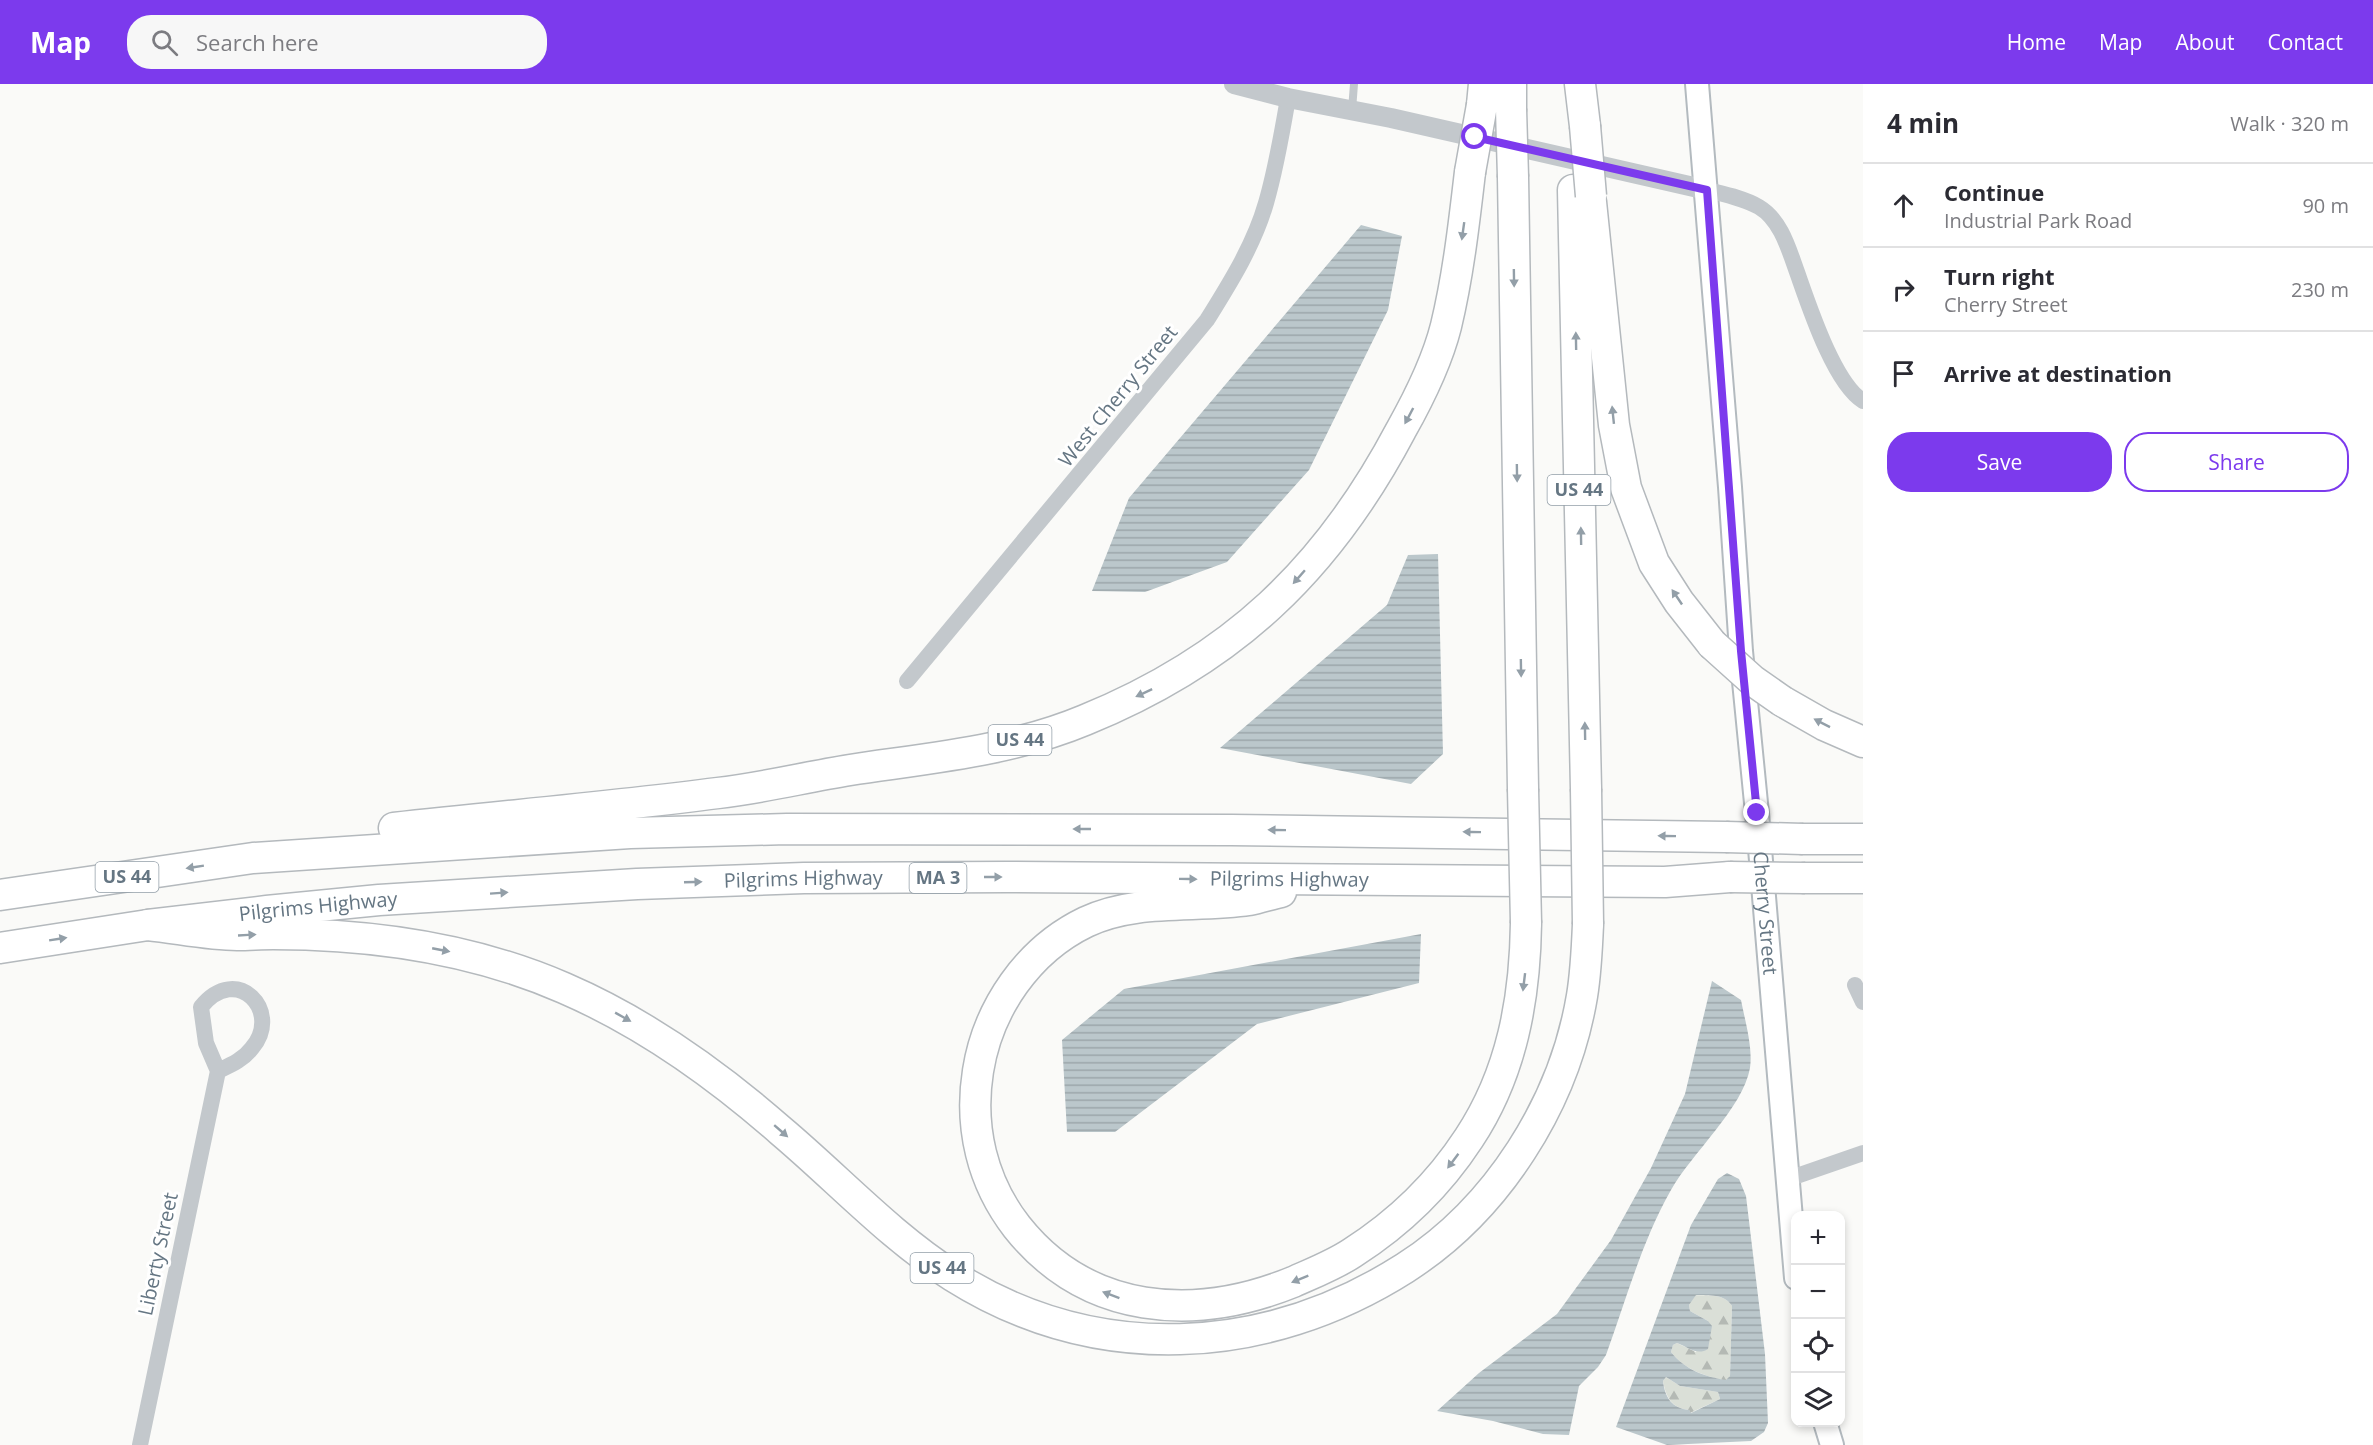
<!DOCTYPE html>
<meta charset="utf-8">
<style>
body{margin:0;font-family:"Open Sans",sans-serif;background:#f7f7f7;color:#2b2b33}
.controls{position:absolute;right:18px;bottom:18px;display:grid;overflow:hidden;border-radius:12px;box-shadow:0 3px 9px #0003}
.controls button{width:54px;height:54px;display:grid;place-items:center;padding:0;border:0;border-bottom:2px solid #e1e1e2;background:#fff;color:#2b2b33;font:30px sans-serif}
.stop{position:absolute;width:18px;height:18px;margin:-14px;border:4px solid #7c3aed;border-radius:50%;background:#fff}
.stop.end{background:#7c3aed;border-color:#fff;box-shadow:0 2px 6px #0008}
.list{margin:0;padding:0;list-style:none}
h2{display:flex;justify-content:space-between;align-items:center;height:78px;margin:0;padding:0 24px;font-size:26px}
h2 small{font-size:20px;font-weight:400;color:#7c7c81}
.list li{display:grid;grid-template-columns:39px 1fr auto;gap:18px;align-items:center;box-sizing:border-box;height:84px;padding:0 24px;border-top:2px solid #e1e1e2}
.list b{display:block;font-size:22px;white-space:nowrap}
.list p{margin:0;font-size:20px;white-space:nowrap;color:#7c7c81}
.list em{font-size:20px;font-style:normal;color:#7c7c81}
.actions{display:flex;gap:12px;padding:18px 24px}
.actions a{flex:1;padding:14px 0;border:2px solid #7c3aed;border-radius:24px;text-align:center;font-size:21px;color:#7c3aed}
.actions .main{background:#7c3aed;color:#fff}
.icon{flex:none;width:33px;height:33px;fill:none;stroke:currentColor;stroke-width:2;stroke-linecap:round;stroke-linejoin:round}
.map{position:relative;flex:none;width:1863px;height:1361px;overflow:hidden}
header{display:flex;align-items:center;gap:36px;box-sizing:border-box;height:84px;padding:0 30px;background:#7c3aed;color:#fff}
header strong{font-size:28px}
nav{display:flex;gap:33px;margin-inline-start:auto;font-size:21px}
.search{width:420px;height:54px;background:#f7f7f7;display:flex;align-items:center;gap:15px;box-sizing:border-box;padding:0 21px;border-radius:24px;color:#7c7c81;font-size:22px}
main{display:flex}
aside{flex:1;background:#fff}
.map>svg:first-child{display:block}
.forest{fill:url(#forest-firs)}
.water{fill:url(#water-rules);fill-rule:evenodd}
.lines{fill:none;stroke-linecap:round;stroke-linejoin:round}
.secondary-casing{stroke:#b3babf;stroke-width:26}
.motorway-casing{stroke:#b4b9bd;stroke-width:33}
.service{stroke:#c3c8cc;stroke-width:8}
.minor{stroke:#c3c8cc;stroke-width:16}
.tertiary{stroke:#c3c8cc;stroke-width:20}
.secondary{stroke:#fff;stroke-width:22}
.motorway{stroke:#fff;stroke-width:30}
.motorway-bridge-casing{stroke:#b4b9bd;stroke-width:33;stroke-linecap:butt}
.motorway-bridge{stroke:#fff;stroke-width:30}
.oneway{fill:#939fa8}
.route{stroke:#7c3aed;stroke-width:8}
.labels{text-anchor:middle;stroke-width:6;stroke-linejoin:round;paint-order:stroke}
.shield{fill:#fff;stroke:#939fa8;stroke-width:1.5}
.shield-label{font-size:18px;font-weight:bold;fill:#657683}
.street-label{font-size:20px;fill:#657683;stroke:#fff}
</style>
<header>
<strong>Map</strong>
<div class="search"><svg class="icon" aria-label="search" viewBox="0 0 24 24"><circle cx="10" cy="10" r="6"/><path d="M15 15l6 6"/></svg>Search here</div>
<nav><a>Home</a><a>Map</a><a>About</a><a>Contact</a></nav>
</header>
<main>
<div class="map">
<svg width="1863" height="1361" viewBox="0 0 1863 1361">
<defs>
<pattern id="forest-firs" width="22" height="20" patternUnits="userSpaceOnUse" patternTransform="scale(1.5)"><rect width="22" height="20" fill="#dadfd7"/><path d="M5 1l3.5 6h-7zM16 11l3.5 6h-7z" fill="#b4b9b4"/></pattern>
<pattern id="water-rules" width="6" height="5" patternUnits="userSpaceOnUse" patternTransform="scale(1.5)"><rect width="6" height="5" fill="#bbc7cb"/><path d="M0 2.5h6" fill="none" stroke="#9ca6aa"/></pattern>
</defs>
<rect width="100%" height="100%" fill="#fafaf8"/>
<path class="forest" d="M1695 1211C1709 1212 1724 1209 1732 1222L1730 1292 1727 1297C1705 1292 1685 1286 1671 1268L1673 1261 1677 1259 1696 1268 1708 1237 1690 1227 1689 1221Z
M1666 1293 1680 1302 1718 1308 1720 1315 1690 1329 1689 1326C1672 1324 1666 1314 1663 1297Z"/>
<path class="water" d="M1361 141 1402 152 1388 226 1309 386 1227 478 1145 508 1092 507 1129 414Z
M1438 470 1443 670 1411 700 1220 664 1387 521 1408 471Z
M1421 850 1419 899 1257 940 1115 1048H1067L1062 956 1124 905Z
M1712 897 1741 916C1745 937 1753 963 1750 984 1743 1024 1691 1070 1671 1106 1642 1157 1626 1216 1606 1271L1598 1283 1579 1302 1569 1351 1543 1350 1493 1337 1437 1327 1479 1289 1557 1230 1611 1156 1651 1084 1685 1010Z
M1727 1089 1739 1095 1746 1112 1765 1270 1768 1339 1764 1348 1751 1357 1667 1361 1616 1343 1691 1141 1718 1095ZM1696 1211C1709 1212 1724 1209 1732 1222L1730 1292 1726 1296C1706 1293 1685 1286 1671 1268L1673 1261 1677 1259C1688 1263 1697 1272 1708 1265L1712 1242 1708 1237 1690 1227 1689 1221ZM1666 1293 1680 1302 1718 1308 1720 1315 1691 1329 1689 1326C1672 1324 1665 1314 1663 1297Z"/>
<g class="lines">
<defs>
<g id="secondary">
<path id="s1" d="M1697 0 1730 403 1741 567 1757 729 1796 1194"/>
<path d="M1825 1338 1832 1361"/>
</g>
<g id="motorway">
<path d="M1511 0V25"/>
<path d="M1580 0 1585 42"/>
<path d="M1482 21 1484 0"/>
<path d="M1513 93 1523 705"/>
<path d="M1573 106 1586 705"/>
<path d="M1591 118 1614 341 1626 404 1654 479 1679 518 1712 560"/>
<path d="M1782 617 1824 641 1863 658"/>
<path d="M394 744C502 732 610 723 718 709 762 704 806 693 850 686 929 674 1011 667 1085 636 1232 576 1327 486 1401 346 1419 314 1437 278 1446 242 1458 192 1464 140 1470 88"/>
<path d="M1803 755H1863"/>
<path d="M1805 794H1863"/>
<path d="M1281 808C1271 810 1260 814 1249 816 1196 824 1136 814 1086 838 1028 866 988 924 978 987 969 1043 982 1098 1017 1143 1087 1231 1194 1238 1293 1198 1313 1189 1334 1181 1352 1169 1399 1139 1439 1100 1469 1054 1512 989 1525 915 1526 839"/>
<path d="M0 811 253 774 630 749 787 745 1231 746 1726 753"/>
<path d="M148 841C177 844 208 851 237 851 249 851 261 850 273 850 372 850 472 864 564 904 645 939 715 989 781 1047 838 1095 890 1152 953 1192 1096 1282 1265 1273 1405 1184 1497 1125 1564 1020 1582 912 1586 888 1587 864 1588 840"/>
<path id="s2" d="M0 864 148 841 267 827 379 816 637 800 804 794 1006 793 1665 798 1730 793"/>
</g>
</defs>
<use href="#secondary" class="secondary-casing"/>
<use href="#motorway" class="motorway-casing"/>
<path class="service" d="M1352 26 1354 0"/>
<path class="minor" d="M1707 106C1723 110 1744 114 1759 123 1781 136 1789 166 1797 188 1809 222 1834 299 1863 317
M907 597 1207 236C1230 199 1254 161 1266 119 1276 85 1282 49 1288 14
M1855 901 1863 918
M1788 1095 1863 1069
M140 1361 218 987 206 959 201 923C237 878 283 928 252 964 243 976 231 981 218 987"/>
<path class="tertiary" d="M1234 0 1288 14 1391 34 1707 106"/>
<use href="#secondary" class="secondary"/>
<use href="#motorway" class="motorway"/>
<defs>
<path id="motorway-bridge" d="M1511 25 1513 93
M1585 42 1591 112
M1470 88 1482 21
M1712 560 1752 596 1782 617
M1523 705 1526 839
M1586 705 1588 840
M1726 753 1803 755
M1730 793 1805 794"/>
</defs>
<use href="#motorway-bridge" class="motorway-bridge-casing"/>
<use href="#motorway-bridge" class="motorway-bridge"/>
</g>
<defs><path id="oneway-solid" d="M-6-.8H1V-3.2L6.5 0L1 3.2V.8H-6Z" transform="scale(1.5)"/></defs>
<g class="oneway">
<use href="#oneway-solid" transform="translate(1463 147) rotate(98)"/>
<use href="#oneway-solid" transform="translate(1514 194) rotate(89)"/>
<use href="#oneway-solid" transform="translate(1576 257) rotate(-91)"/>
<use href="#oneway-solid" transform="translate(1613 331) rotate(-96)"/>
<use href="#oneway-solid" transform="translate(1409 332) rotate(118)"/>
<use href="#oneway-solid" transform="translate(1517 389) rotate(89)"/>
<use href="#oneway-solid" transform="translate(1581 452) rotate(-91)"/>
<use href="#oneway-solid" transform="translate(1299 493) rotate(131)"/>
<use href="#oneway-solid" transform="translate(1677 513) rotate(-124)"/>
<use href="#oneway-solid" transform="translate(1521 584) rotate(89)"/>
<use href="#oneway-solid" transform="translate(1144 609) rotate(155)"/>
<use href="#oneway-solid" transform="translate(1822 639) rotate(-153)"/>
<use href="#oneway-solid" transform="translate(1585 647) rotate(-91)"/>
<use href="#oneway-solid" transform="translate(1082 745) rotate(-180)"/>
<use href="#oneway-solid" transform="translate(1277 746) rotate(-179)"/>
<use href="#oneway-solid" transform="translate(1472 748) rotate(-179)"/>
<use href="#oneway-solid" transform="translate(1667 752) rotate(-179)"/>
<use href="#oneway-solid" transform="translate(195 783) rotate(171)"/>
<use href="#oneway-solid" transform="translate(993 793)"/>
<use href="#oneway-solid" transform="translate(1188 795) rotate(1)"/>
<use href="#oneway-solid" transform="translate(693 798) rotate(-2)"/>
<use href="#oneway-solid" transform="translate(499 809) rotate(-4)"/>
<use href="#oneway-solid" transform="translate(247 851) rotate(-3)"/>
<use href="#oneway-solid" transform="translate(58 855) rotate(-9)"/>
<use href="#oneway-solid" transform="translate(441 866) rotate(11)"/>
<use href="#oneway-solid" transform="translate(1524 898) rotate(97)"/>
<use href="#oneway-solid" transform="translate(623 933) rotate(29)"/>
<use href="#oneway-solid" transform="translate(781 1047) rotate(41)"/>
<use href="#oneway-solid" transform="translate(1453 1077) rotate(127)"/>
<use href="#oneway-solid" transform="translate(1300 1195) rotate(158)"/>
<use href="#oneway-solid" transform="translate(1111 1211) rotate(-159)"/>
</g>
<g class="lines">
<path class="route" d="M1475 53 1707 106 1741 567 1757 729"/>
</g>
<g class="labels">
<g class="shield">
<rect x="1547.5" y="391" width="63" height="30" rx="4.5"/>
<rect x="988.5" y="641" width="63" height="30" rx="4.5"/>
<rect x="95.5" y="778" width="63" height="30" rx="4.5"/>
<rect x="909.5" y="779" width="57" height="30" rx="4.5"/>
<rect x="910.5" y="1169" width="63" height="30" rx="4.5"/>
</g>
<g class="shield-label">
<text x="1579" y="412">US 44</text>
<text x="1020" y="662">US 44</text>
<text x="127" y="799">US 44</text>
<text x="938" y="800">MA 3</text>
<text x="942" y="1190">US 44</text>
</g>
<g class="street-label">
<text transform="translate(1118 312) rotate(-51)" y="7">West Cherry Street</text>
<text dy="7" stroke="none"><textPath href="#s2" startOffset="807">Pilgrims Highway</textPath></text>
<text dy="7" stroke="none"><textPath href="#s2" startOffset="1293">Pilgrims Highway</textPath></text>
<text dy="7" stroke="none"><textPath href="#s2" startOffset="321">Pilgrims Highway</textPath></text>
<text dy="7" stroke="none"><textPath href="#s1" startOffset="832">Cherry Street</textPath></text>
<text transform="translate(158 1170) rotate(-78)" y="7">Liberty Street</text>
</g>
</g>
</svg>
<div class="controls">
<button>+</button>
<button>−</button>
<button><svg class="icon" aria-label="locate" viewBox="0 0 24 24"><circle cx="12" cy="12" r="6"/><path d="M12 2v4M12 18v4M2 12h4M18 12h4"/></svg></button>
<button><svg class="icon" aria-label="layers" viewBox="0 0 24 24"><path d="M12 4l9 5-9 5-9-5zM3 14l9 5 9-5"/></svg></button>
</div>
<div class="stop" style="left:1475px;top:53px"></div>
<div class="stop end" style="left:1757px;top:729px"></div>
</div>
<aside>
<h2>4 min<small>Walk · 320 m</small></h2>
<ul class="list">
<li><svg class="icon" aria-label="ahead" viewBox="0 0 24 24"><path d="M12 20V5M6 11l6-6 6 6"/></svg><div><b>Continue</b><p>Industrial Park Road</p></div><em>90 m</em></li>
<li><svg class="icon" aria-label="right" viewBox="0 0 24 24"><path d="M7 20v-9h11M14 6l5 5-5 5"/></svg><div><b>Turn right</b><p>Cherry Street</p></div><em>230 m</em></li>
<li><svg class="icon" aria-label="arrive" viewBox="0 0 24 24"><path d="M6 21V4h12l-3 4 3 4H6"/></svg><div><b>Arrive at destination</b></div></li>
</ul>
<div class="actions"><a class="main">Save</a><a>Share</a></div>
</aside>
</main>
